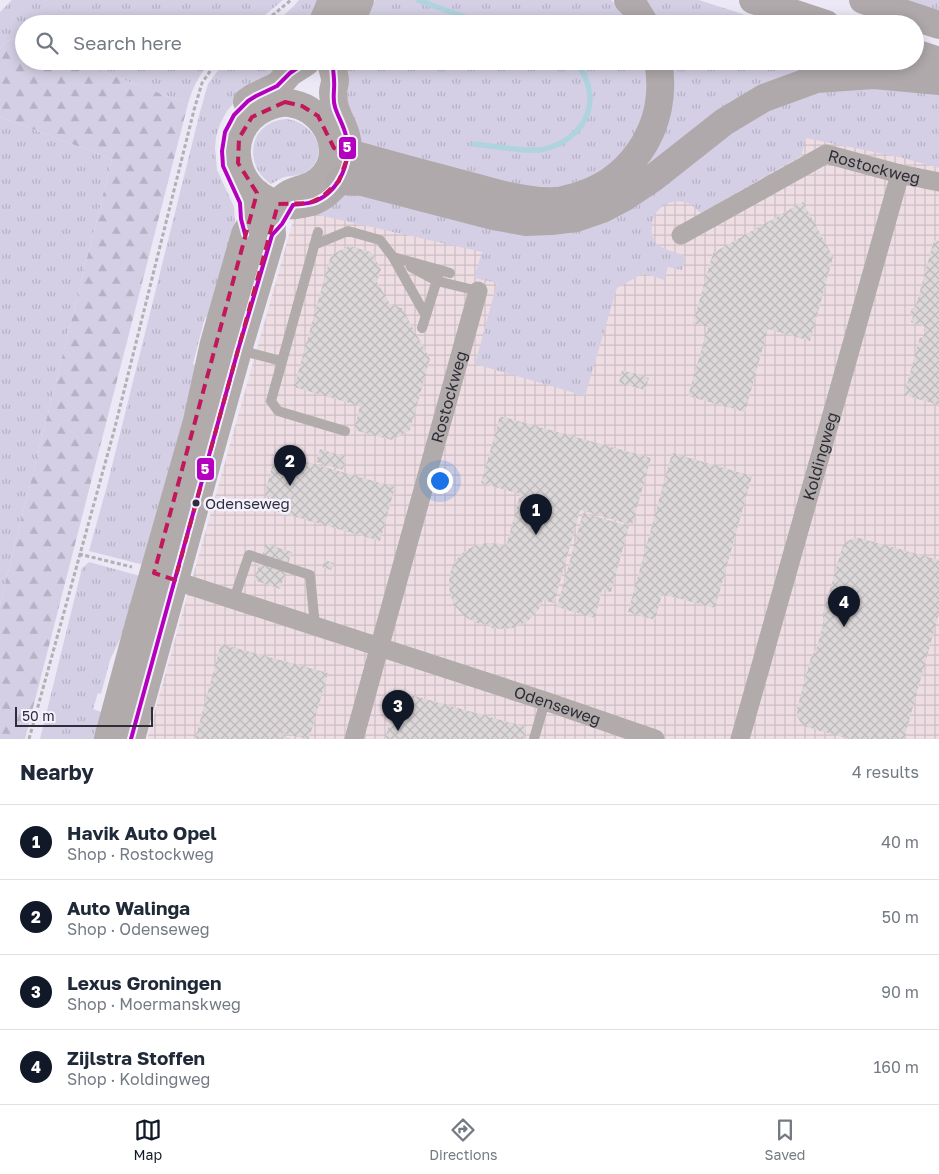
<!DOCTYPE html>
<meta charset="utf-8">
<style>
body{margin:0;font-family:"Golos Text",sans-serif;background:#f6f6f7;color:#1f2937}
.scale{position:absolute;left:15px;bottom:12px;width:138px;box-sizing:border-box;padding-left:5px;border:2px solid #302d39;border-top:0;font-size:14px;line-height:18px;white-space:nowrap;color:#302d39;-webkit-text-stroke:4px #f4f1ff;paint-order:stroke}
.you{position:absolute;left:439px;top:480px;width:18px;height:18px;margin:-12px;border:4px solid #fff;border-radius:50%;background:#1a73e8;box-shadow:0 0 0 8px #1a73e833}
.badge{display:grid;place-items:center;width:32px;height:32px;border-radius:50%;background:#111827;color:#fff;font-size:16px;font-weight:700}
.pin{position:absolute;translate:-50% -41px;filter:drop-shadow(0 1px 2px #0008)}
.pin::after{content:'';position:absolute;top:26px;width:18px;height:15px;background:inherit;clip-path:polygon(0 0,100% 0,50% 100%)}
.list{margin:0;padding:0;list-style:none}
h2{display:flex;justify-content:space-between;align-items:center;height:65px;margin:0;padding:0 20px;font-size:21px}
h2 small{font-size:16px;font-weight:400;color:#747a83}
.list li{display:grid;grid-template-columns:32px 1fr auto;gap:15px;align-items:center;box-sizing:border-box;height:75px;padding:0 20px;border-top:1px solid #e0e1e3}
.list b{display:block;font-size:19px;white-space:nowrap}
.list p{margin:0;font-size:16px;white-space:nowrap;color:#747a83}
.list em{font-size:16px;font-style:normal;color:#747a83}
.icon{flex:none;width:28px;height:28px;fill:none;stroke:currentColor;stroke-width:2;stroke-linecap:round;stroke-linejoin:round}
.map{position:relative;flex:none;width:939px;height:739px;overflow:hidden}
.search{position:absolute;background:#fff;box-shadow:0 2px 12px #0003;left:15px;right:15px;top:15px;height:55px;display:flex;align-items:center;gap:12px;box-sizing:border-box;padding:0 18px;border-radius:28px;color:#747a83;font-size:19px}
.sheet{height:365px;background:#fff}
nav{display:flex;justify-content:space-around;align-items:center;box-sizing:border-box;height:70px;border-top:1px solid #e0e1e3;background:#fff;font-size:14px;color:#747a83}
nav a{display:grid;justify-items:center;gap:2px}
nav .on{color:#111827}
.map>svg:first-child{display:block}
.industrial{fill:url(#industrial-grid)}
.grass{fill:url(#grass-tufts)}
.forest{fill:url(#forest-firs)}
.lines{fill:none;stroke-linecap:round;stroke-linejoin:round}
.stream{stroke:#b0d4de;stroke-width:5.5}
.building{fill:url(#building-cross-hatch)}
.path{stroke:#b3afb3;stroke-width:3;stroke-dasharray:4 2.5;stroke-linecap:butt}
.lane{stroke:#b1acab;stroke-width:10}
.street{stroke:#b1acab;stroke-width:19}
.secondary{stroke:#b1acab;stroke-width:28}
.highway{stroke:#b0a9ab;stroke-width:28}
.bus-1-casing{stroke:#f4f1ff;stroke-width:8}
.bus-1{stroke:#b400be;stroke-width:4}
.marked{fill:none;stroke:#c2185b;stroke-width:4;stroke-dasharray:10 6;stroke-linejoin:round}
.bus-dot{fill:#302d39;stroke:#f4f1ff;stroke-width:2}
.labels{text-anchor:middle;stroke-width:5;stroke-linejoin:round;paint-order:stroke}
.bus-label{font-size:15px;fill:#302d39;stroke:#f4f1ff;text-anchor:start}
.street-label{font-size:16px;fill:#302d39;stroke:#f4f1ff}
.line-badge{stroke:#f4f1ff;stroke-width:2}
.badge-label{font-size:14px;text-anchor:middle;font-weight:bold;fill:#fff}
</style>
<div class="map">
<svg width="939" height="739" viewBox="0 0 939 739">
<defs>
<pattern id="industrial-grid" width="8" height="8" patternUnits="userSpaceOnUse" patternTransform="scale(1.25)"><rect width="8" height="8" fill="#eedee4"/><path d="M0 4h8M4 0v8" fill="none" stroke="#ccbfc4"/></pattern>
<pattern id="grass-tufts" width="24" height="20" patternUnits="userSpaceOnUse" patternTransform="scale(1.25)"><rect width="24" height="20" fill="#d4cfe4"/><path d="M3 7l-1-3M5 7V3M7 7l1-3M15 17l-1-3M17 17v-4M19 17l1-3" fill="none" stroke="#b6b2c4"/></pattern>
<pattern id="forest-firs" width="22" height="20" patternUnits="userSpaceOnUse" patternTransform="scale(1.25)"><rect width="22" height="20" fill="#d4cfe4"/><path d="M5 1l3.5 6h-7zM16 11l3.5 6h-7z" fill="#b6b2c4"/></pattern>
<pattern id="building-cross-hatch" width="8" height="8" patternUnits="userSpaceOnUse" patternTransform="scale(1.25)"><rect width="8" height="8" fill="#dcd7d8"/><path d="M0 0l8 8M0 8l8-8" fill="none" stroke="#bdb9ba"/></pattern>
</defs>
<rect width="100%" height="100%" fill="#ece8f6"/>
<path class="industrial" d="M939 118V739H147L296 210 742 134Z"/>
<path class="grass" d="M12 0H283L254 24H24V43L11 38 0 49V12Z
M299 0H319L308 24H274L294 6Z
M375 0H611L625 15 631 24H365Z
M635 0H699L773 24H651Z
M898 0H939V13Z
M74 61H210C200 75 192 88 188 104Z
M227 61H289L233 104 227 111 220 124 216 137 215 148 217 170 234 207 235 224 210 318 205 317 193 364 198 366 148 566 89 551 108 482 200 112 208 84 216 73Z
M350 61H646L647 99 642 119 634 138 609 166 579 183 533 192 368 147 360 140 353 131 342 79Z
M665 61H890L900 65 838 67 626 183Z
M857 85 939 94V168L903 158 806 138 801 156 701 213C697 210 692 205 688 203 669 197 652 209 652 228 651 233 653 239 656 243 663 250 676 252 685 256L682 270 668 267 664 280 644 273 617 288 585 396 475 364 497 283 474 278 482 252 305 212 349 191 529 231 713 143 793 97Z
M0 117 112 159 0 604Z
M286 119C310 121 331 149 310 169 302 176 294 175 285 177 280 178 275 182 271 184 242 164 249 122 286 119Z
M89 562 144 577 132 614 110 660 101 694 98 693 93 709 101 712 99 739H40L82 568Z"/>
<path class="forest" d="M11 38 24 43V61H74L188 104 25 739H0V604L112 159 0 117V49Z"/>
<g class="lines">
<path class="stream" d="M418 0 484 24
M474 144C492 146 510 149 528 150 532 150 536 150 540 150 568 145 591 125 590 95 589 84 583 68 573 61"/>
</g>
<path class="building" d="M803 202 833 257 810 341 768 329 745 412 688 396 708 327 693 323 713 253Z
M934 240 939 241V405L904 395 920 337 923 338 926 327 911 322 913 316 910 315 912 308 915 309Z
M349 246 371 252 381 269 377 282 390 304 402 308 430 359 410 430 392 440 354 430 360 406 294 387 331 255Z
M622 370 649 378 645 390 619 383Z
M500 416 651 458 632 525 580 510 554 603 543 600 539 609 528 621 513 628 502 629 491 628 492 626 480 623 479 624 465 617 454 605 450 594 449 584 450 573 454 563 461 554 470 548 480 544 490 543 501 544V545L506 547 520 494 481 483Z
M320 449 346 457 343 470 316 462Z
M672 453 752 476 715 608 662 594 655 620 628 612Z
M289 457 395 487 380 541 275 511 265 493 272 467Z
M583 513 629 526 611 592 602 590 595 618 557 607Z
M859 538 939 560V613L904 739H849L807 727 801 723 797 716V709L811 657 817 647 823 625V614L842 548 846 542 852 539Z
M266 544 292 552 280 589 254 580Z
M325 560 334 563 331 570 322 567Z
M221 644 328 673 309 739H305L283 733 282 736 291 739H195Z
M406 695H411L526 727 523 739H385L394 705 397 700 401 697Z"/>
<g class="lines">
<path class="path" d="M262 24 291 0
M79 554 132 567
M29 739 114 431 194 110 202 83 217 61"/>
<path class="lane" d="M318 232 271 401 278 411 345 431
M314 245 348 231 380 240 393 257 440 270 422 328
M393 257 426 316
M411 267 437 281 478 291
M440 270 450 273
M239 350 281 361
M234 599 249 555 310 575 315 626
M534 739 545 701"/>
<g class="street">
<path id="s1" d="M681 235 826 154 900 174 939 182"/>
<path id="s2" d="M164 577 545 701 655 739"/>
<path id="s3" d="M354 739 478 291"/>
<path id="s4" d="M740 739 900 174"/>
</g>
<path class="secondary" d="M322 24 332 0
M350 24 360 0
M247 102 254 97 279 85 289 73 306 62
M108 739 139 624 197 421 214 343 245 234 252 222 257 193
M131 739 238 350 272 235C271 223 272 213 279 203 290 186 311 193 325 174 345 148 324 110 294 104 284 101 274 104 265 108 214 133 237 209 296 205 302 204 309 203 314 201 319 199 323 196 327 193 344 179 352 156 346 135 343 124 336 115 334 103 334 100 333 96 333 92 333 88 335 85 335 81 335 76 333 71 332 66"/>
<path class="highway" d="M628 0 634 6 645 24
M753 0 826 24
M863 0 939 25
M915 53 939 61
M349 153C390 165 432 176 474 187 498 194 531 203 556 201 561 201 566 199 571 198 599 191 623 175 639 152 658 125 664 93 658 61
M339 181 362 182 493 216 526 222 551 221 576 218 602 209 623 198 653 178 724 122 764 98 816 79 874 75 939 81"/>
<defs>
<path id="bus-1" d="M293 205C300 204 309 204 316 201 340 190 352 161 346 136 344 126 338 117 335 107 332 98 335 90 334 80 334 74 332 68 334 61
M245 234 241 219 240 203 223 166 222 151 225 132 234 115 248 101 256 96 277 86 290 73 306 62
M131 739 238 350 272 235 282 224 293 205"/>
</defs>
<use href="#bus-1" class="bus-1-casing"/>
<use href="#bus-1" class="bus-1"/>
</g>
<path class="marked" d="M285 102 302 106 318 116 334 148 349 153 339 181 322 197 309 203 278 204 175 580 154 573 257 193 238 163 239 138 252 117Z"/>
<circle class="bus-dot" cx="196" cy="503" r="4.5"/>
<g class="labels">
<g class="bus-label">
<text x="205" y="509">Odenseweg</text>
</g>
<g class="street-label">
<text dy="6" stroke="none"><textPath href="#s1" startOffset="216">Rostockweg</textPath></text>
<text dy="6" stroke="none"><textPath href="#s3" startOffset="355">Rostockweg</textPath></text>
<text dy="6" stroke="none"><textPath href="#s4" startOffset="294">Koldingweg</textPath></text>
<text dy="6" stroke="none"><textPath href="#s2" startOffset="414">Odenseweg</textPath></text>
</g>
</g>
<g class="line-badge">
<rect x="338" y="136" width="19" height="24" rx="5" fill="#b400be"/>
<rect x="196" y="457" width="19" height="24" rx="5" fill="#b400be"/>
</g>
<g class="badge-label">
<text x="347" y="152">5</text>
<text x="205" y="474">5</text>
</g>
</svg>
<div class="scale">50 m</div>
<div class="you"></div>
<div class="pin badge" style="left:536px;top:535px">1</div>
<div class="pin badge" style="left:290px;top:486px">2</div>
<div class="pin badge" style="left:398px;top:731px">3</div>
<div class="pin badge" style="left:844px;top:627px">4</div>
<div class="search"><svg class="icon" aria-label="search" viewBox="0 0 24 24"><circle cx="10" cy="10" r="6"/><path d="M15 15l6 6"/></svg>Search here</div>
</div>
<section class="sheet">
<h2>Nearby<small>4 results</small></h2>
<ul class="list">
<li><span class="badge">1</span><div><b>Havik Auto Opel</b><p>Shop · Rostockweg</p></div><em>40 m</em></li>
<li><span class="badge">2</span><div><b>Auto Walinga</b><p>Shop · Odenseweg</p></div><em>50 m</em></li>
<li><span class="badge">3</span><div><b>Lexus Groningen</b><p>Shop · Moermanskweg</p></div><em>90 m</em></li>
<li><span class="badge">4</span><div><b>Zijlstra Stoffen</b><p>Shop · Koldingweg</p></div><em>160 m</em></li>
</ul>
</section>
<nav>
<a class="on"><svg class="icon" aria-label="map" viewBox="0 0 24 24"><path d="M3 6l6-2 6 2 6-2v14l-6 2-6-2-6 2zM9 4v14M15 6v14"/></svg>Map</a>
<a><svg class="icon" aria-label="directions" viewBox="0 0 24 24"><path d="M12 3l9 9-9 9-9-9zM9 14v-3h6M13 9l2 2-2 2"/></svg>Directions</a>
<a><svg class="icon" aria-label="saved" viewBox="0 0 24 24"><path d="M7 4h10v16l-5-4-5 4z"/></svg>Saved</a>
</nav>
